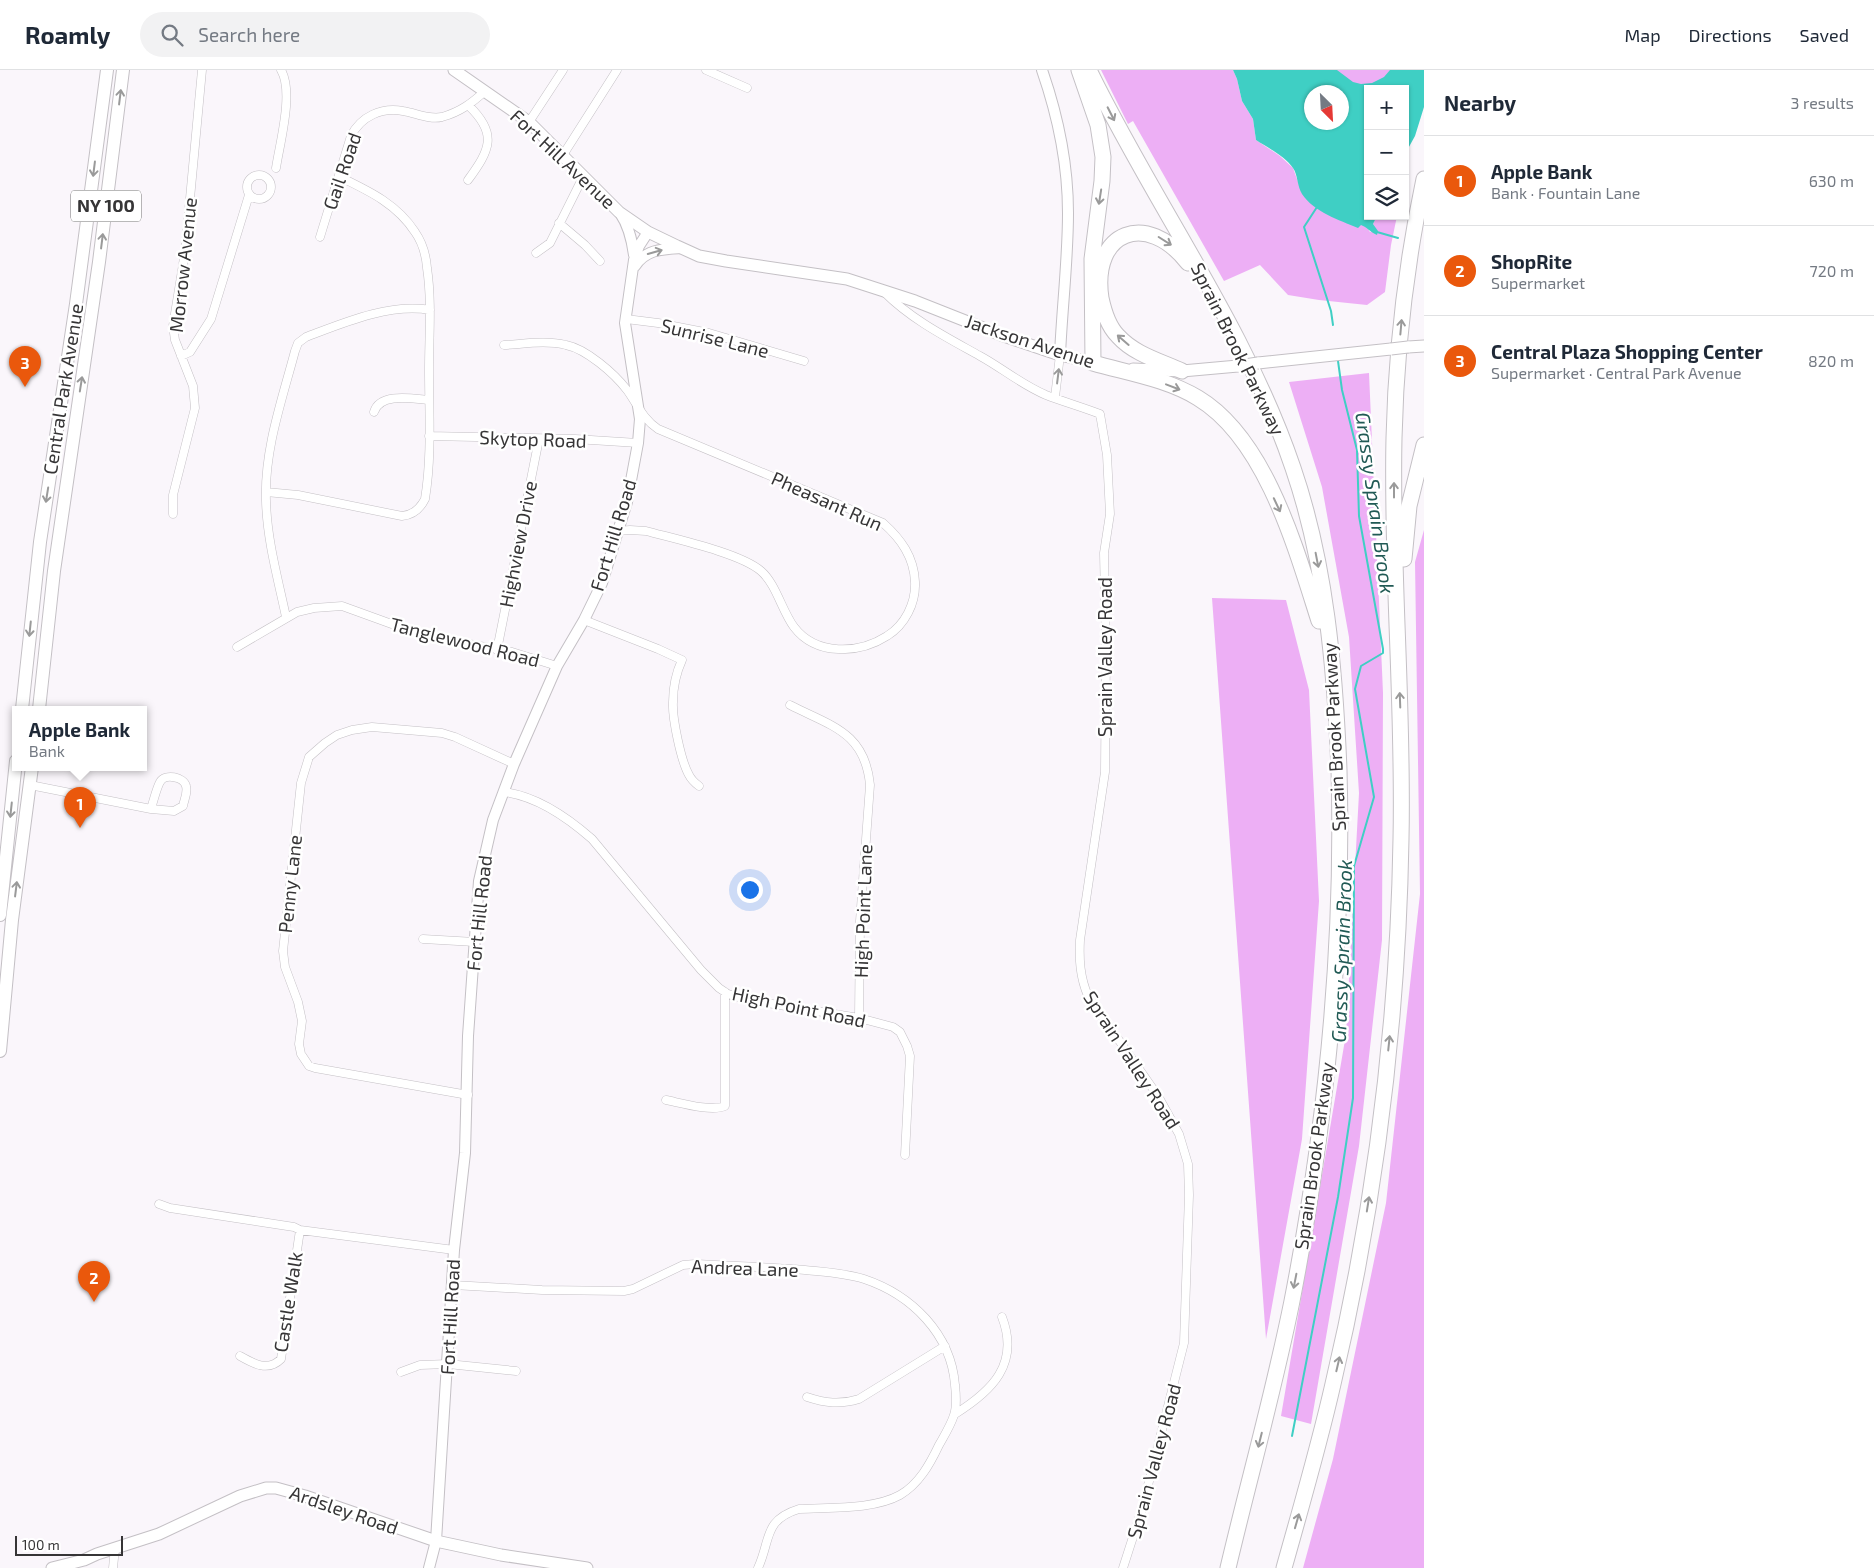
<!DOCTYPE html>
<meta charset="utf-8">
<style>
body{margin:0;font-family:"Exo 2",sans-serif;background:#f2f2f3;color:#1f2937}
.controls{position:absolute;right:15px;top:15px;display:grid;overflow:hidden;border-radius:0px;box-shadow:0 1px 4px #0004}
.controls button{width:45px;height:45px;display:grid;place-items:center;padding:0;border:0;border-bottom:1px solid #e0e1e3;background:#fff;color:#1f2937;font:25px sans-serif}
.compass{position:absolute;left:1304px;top:15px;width:45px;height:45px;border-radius:50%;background:#fff;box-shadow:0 1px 4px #0004;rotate:156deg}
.scale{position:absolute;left:15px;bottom:12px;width:108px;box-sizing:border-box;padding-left:5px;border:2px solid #363536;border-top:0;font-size:14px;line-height:18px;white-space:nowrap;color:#363536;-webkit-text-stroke:4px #fff;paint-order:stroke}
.you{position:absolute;left:749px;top:819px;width:18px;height:18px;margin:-12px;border:4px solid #fff;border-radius:50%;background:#1a73e8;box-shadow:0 0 0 8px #1a73e833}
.badge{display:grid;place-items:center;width:32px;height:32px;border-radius:50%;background:#ea580c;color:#fff;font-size:16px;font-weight:700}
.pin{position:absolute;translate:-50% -41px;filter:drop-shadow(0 1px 2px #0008)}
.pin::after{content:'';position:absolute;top:26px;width:18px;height:15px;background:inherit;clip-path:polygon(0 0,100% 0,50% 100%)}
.popup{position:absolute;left:12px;top:636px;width:135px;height:65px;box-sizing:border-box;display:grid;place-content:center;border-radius:0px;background:#fff;filter:drop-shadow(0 1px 4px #0005);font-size:16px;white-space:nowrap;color:#747a83}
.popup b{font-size:19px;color:#1f2937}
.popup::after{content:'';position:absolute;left:50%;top:100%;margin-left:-10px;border:10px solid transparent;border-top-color:#fff}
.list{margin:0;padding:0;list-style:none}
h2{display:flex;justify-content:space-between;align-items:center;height:65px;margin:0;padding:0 20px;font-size:21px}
h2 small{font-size:16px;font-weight:400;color:#747a83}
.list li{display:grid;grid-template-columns:32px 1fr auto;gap:15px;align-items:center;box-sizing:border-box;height:90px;padding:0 20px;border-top:1px solid #e0e1e3}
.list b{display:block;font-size:19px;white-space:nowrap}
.list p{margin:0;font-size:16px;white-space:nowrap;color:#747a83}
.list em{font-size:16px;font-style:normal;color:#747a83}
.icon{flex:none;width:28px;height:28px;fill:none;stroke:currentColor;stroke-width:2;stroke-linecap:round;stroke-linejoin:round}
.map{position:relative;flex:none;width:1424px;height:1498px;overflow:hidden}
header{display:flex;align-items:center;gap:30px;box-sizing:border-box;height:70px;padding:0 25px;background:#fff;border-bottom:1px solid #e0e1e3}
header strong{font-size:24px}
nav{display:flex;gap:28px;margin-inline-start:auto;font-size:18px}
.search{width:350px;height:45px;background:#f2f2f3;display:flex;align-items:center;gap:12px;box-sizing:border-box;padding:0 18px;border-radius:28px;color:#747a83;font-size:19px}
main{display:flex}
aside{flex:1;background:#fff}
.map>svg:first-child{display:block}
.green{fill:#edaff5}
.water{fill:#3fcfc4;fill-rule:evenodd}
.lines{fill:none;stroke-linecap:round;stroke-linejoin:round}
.stream{stroke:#3fcfc4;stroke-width:2}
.minor-casing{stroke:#c4c0c5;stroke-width:9}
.tertiary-casing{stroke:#c4c0c5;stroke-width:12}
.secondary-casing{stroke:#c4c0c5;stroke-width:13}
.primary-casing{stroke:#c4c0c5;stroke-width:14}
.motorway-casing{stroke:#c4c0c5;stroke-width:17}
.minor{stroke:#fff;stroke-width:8}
.tertiary{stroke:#fff;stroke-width:10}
.secondary{stroke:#fff;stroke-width:11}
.primary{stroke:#fff;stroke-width:12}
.motorway{stroke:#fff;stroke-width:15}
.secondary-bridge-casing{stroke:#c4c0c5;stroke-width:13;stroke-linecap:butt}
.secondary-bridge{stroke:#fff;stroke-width:11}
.oneway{stroke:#9a9a9a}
.labels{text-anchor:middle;stroke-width:5;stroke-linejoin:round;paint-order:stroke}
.shield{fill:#fff;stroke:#727272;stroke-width:1}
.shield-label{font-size:18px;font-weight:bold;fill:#363536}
.street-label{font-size:19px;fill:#363536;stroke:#fff}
.water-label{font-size:20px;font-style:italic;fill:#215a55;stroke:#fff}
</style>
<header>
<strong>Roamly</strong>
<div class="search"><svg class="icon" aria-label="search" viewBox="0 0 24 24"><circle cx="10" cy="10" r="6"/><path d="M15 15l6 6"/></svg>Search here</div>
<nav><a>Map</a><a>Directions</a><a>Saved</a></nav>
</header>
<main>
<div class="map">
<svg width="1424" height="1498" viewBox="0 0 1424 1498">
<rect width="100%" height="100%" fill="#faf6fb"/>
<path class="green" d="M1101 0H1233L1237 9 1242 31 1253 49 1256 70 1280 86 1293 98 1302 123 1313 134 1329 145 1366 156 1370 162 1375 159 1373 154 1377 146H1397L1391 175 1385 222 1367 235 1319 230 1288 225 1260 195 1224 211 1133 51 1128 54Z
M1320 0H1399L1368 19 1342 22Z
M1369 303 1383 623 1382 870 1359 1076 1311 1354 1281 1346 1346 964 1359 723 1349 567 1322 417 1289 312Z
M1424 460V1498H1303L1333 1389 1386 1133 1420 824 1415 492Z
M1212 528 1286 530 1309 620 1319 831 1302 1069 1266 1269Z"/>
<path class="water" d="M1233 0H1337L1353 12 1361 14 1372 13 1384 7 1390 0H1424V37L1415 66 1405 84V19H1368V146H1377L1373 154 1378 161 1377 165C1370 162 1367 157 1361 155L1358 158C1339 150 1314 142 1302 124 1297 116 1298 105 1293 98 1285 86 1268 78 1256 70L1253 49 1242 31 1237 9ZM1342 22V52H1312V22Z"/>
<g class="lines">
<path class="stream" d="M1317 137 1304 157 1331 241 1333 255
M1377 162 1398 168
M1292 1366 1338 1127 1353 1028 1354 796 1374 727 1355 619 1361 596 1383 583V579L1359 446 1357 380 1342 320 1338 291"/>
<defs>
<path id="minor" d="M706 0 747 18
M529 52 563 0
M563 85 617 0
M276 98C280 72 294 22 281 0
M247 117a12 12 0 1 1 24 0a12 12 0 1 1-24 0Z
M468 110C490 80 498 64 469 36
M559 153 585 175 600 191
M320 167 351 66C361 46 382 37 403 41 416 43 429 50 442 47 460 42 472 33 485 21
M536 183 550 173 583 107
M884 222C912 250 946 267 980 286 1002 298 1022 315 1046 325 1064 332 1082 337 1100 344L1107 385 1110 444 1104 483 1106 577 1105 702 1080 870C1079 890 1080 907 1088 926L1158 1026 1179 1064 1188 1094 1189 1125 1184 1273 1142 1439 1123 1498
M626 249 658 253 709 263 804 291
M504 275C524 274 546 270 566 275 586 279 614 303 627 320 637 334 643 349 658 359L883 453C901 469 914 487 915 512 916 533 905 555 887 566 859 584 816 586 794 557 782 541 776 514 761 501 740 483 675 469 646 461L630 460 618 461
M181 286 190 282 211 249 249 125
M1055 327 1060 285
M374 342C380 322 414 329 429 330
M429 366 575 369 638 373
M266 422 298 425 402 446C413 445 420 439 425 429 432 387 429 342 429 300 429 266 432 231 427 198 426 185 422 172 415 162 397 134 369 121 340 107
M173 444V425L195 338 193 316 175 270 173 256 185 182 202 0
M286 547C278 509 267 470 266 431 264 380 282 330 295 281L298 273 306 267C343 253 389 233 430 240
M584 550 658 579 682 590C676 603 673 618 673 632 672 648 681 691 689 705 691 709 695 713 699 716
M237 577 297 542 314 538 342 536 422 565 512 582 557 596
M497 580 539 369
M790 635C831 656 865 662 870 715L860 851 859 948
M30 715 151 739 174 741 183 736C184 730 188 723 186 716 184 707 165 703 160 712 157 717 153 732 151 739
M504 722C537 726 567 747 592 769L701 900 719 918 728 924 748 930 859 948 893 957 900 962 907 976 910 986 905 1085
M423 869 475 872
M468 1025 315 998 309 996 301 984 299 974 302 951 298 932 285 897 283 881 301 713 309 687 325 673 337 665 352 660 372 657 442 663 455 667 514 694
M666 1030C681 1033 712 1042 725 1036V922
M159 1134 170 1138 294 1157 300 1160 454 1180
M453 1215 542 1220 624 1221 633 1219 683 1195 695 1194C731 1196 768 1197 805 1200 824 1202 845 1203 864 1209 912 1225 951 1264 955 1315 956 1324 957 1336 954 1345 951 1355 944 1366 939 1375 930 1394 919 1414 900 1425 873 1440 829 1437 799 1439 763 1450 771 1470 758 1498
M240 1286C254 1294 268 1302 281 1289L300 1160
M401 1302 420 1295 448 1294 516 1301
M807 1327C825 1333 840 1335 859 1329L945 1276
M955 1344C992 1321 1020 1294 1002 1247
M113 1498 115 1478"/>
<path id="tertiary" d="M1042 0C1058 46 1068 95 1068 143 1068 190 1062 238 1060 285
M620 143C629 156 632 170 634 185
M635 196C646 179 663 179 681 178
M429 1498 436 1471 454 1180 465 1083 468 966 479 811 493 750 514 694 557 596 584 550 602 513 627 432 638 373 640 349 625 253 634 190 639 176 648 162"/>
<path id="secondary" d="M454 0 529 52 619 142 648 162 677 176 699 186 726 191 847 209 915 231 1001 265 1060 285 1100 294
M1408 277 1424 276
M1258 293 1391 279
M1133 299 1182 301 1238 296
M52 1498 84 1490 97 1484 159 1464 240 1426 266 1418H276L305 1426 436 1471 501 1485 587 1498"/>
<path id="primary" d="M22 639 40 472 76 234 107 0
M39 639 54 501 99 192 123 0
M0 845 16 691
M0 981 12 850 32 697"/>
<path id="motorway" d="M1079 0 1098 55 1103 87 1102 111 1092 189 1093 293C1128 303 1167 309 1198 328 1266 369 1296 479 1319 551
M1089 0C1154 134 1245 256 1293 398 1326 494 1335 599 1339 700 1344 878 1326 1056 1292 1231 1274 1321 1249 1409 1228 1498
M1182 301C1160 291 1134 284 1118 266 1108 256 1104 242 1101 228 1091 161 1147 140 1188 193
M1404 489 1409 436 1424 375
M1284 1498C1301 1437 1319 1376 1333 1314 1375 1136 1398 952 1401 769 1404 635 1391 501 1394 368 1396 280 1406 194 1424 109"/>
</defs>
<use href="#minor" class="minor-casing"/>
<use href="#tertiary" class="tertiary-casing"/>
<use href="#secondary" class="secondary-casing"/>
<use href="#primary" class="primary-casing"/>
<use href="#motorway" class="motorway-casing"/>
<use href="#minor" class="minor"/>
<use href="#tertiary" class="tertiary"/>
<use href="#secondary" class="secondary"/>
<use href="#primary" class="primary"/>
<use href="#motorway" class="motorway"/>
<defs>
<path id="secondary-bridge" d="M1391 279 1408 277
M1238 296 1258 293"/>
</defs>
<use href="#secondary-bridge" class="secondary-bridge-casing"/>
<use href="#secondary-bridge" class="secondary-bridge"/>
</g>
<defs><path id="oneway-shaft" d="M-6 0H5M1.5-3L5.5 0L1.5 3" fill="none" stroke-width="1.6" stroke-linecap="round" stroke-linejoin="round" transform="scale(1.25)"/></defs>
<g class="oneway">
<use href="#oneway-shaft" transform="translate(120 27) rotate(-83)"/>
<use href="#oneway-shaft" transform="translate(1111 44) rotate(63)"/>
<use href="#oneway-shaft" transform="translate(94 99) rotate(97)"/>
<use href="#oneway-shaft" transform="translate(1100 127) rotate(99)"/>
<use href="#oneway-shaft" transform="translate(102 171) rotate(-83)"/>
<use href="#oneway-shaft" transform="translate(1165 171) rotate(32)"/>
<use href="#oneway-shaft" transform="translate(655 182) rotate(-16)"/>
<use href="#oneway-shaft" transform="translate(1401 257) rotate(-85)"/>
<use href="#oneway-shaft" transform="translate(1123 270) rotate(-139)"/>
<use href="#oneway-shaft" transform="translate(1058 306) rotate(-83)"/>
<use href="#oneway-shaft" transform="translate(81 314) rotate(-81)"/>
<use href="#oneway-shaft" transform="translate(1173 317) rotate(21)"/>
<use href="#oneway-shaft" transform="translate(1394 420) rotate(-90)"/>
<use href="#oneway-shaft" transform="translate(47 425) rotate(99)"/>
<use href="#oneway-shaft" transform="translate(1277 435) rotate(65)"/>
<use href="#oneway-shaft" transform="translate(1317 490) rotate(79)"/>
<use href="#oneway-shaft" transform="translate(30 559) rotate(96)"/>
<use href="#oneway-shaft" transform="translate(1400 630) rotate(-92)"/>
<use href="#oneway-shaft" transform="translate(11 740) rotate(96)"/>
<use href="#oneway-shaft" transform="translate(16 819) rotate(-83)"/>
<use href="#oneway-shaft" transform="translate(1389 973) rotate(-84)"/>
<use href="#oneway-shaft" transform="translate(1368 1134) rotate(-81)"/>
<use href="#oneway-shaft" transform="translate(1295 1211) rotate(101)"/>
<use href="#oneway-shaft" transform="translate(1338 1294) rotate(-77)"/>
<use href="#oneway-shaft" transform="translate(1260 1370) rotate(104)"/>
<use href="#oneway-shaft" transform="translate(1297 1451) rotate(-74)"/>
</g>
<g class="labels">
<rect class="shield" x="71" y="120.5" width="70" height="31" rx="4"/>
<g class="shield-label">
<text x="106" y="142">NY 100</text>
</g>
<g class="street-label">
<text transform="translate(563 89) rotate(43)" y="7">Fort Hill Avenue</text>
<text transform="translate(342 101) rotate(-71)" y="7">Gail Road</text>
<text transform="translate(183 195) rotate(-84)" y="7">Morrow Avenue</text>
<text transform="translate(715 268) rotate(14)" y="7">Sunrise Lane</text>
<text transform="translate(1030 271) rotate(18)" y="7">Jackson Avenue</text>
<text transform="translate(1238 279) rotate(64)" y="7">Sprain Brook Parkway</text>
<text transform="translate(63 319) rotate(-81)" y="7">Central Park Avenue</text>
<text transform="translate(533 369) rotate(2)" y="7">Skytop Road</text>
<text transform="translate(827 431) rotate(24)" y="7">Pheasant Run</text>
<text transform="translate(613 465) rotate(-73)" y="7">Fort Hill Road</text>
<text transform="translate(518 474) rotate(-79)" y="7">Highview Drive</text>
<text transform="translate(465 572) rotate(14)" y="7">Tanglewood Road</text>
<text transform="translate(1105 587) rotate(-90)" y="7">Sprain Valley Road</text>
<text transform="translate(1334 667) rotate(-93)" y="7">Sprain Brook Parkway</text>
<text transform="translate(290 814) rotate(-84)" y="7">Penny Lane</text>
<text transform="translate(863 841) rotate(-88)" y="7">High Point Lane</text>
<text transform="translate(479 843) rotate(-84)" y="7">Fort Hill Road</text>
<text transform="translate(799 937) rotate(12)" y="7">High Point Road</text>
<text transform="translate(1132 990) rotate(57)" y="7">Sprain Valley Road</text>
<text transform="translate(1314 1086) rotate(-82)" y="7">Sprain Brook Parkway</text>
<text transform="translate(745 1198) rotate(2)" y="7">Andrea Lane</text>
<text transform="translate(288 1232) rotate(-81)" y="7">Castle Walk</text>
<text transform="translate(450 1247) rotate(-87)" y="7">Fort Hill Road</text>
<text transform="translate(1154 1391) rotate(-75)" y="7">Sprain Valley Road</text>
<text transform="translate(344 1440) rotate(19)" y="7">Ardsley Road</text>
</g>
<g class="water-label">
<text transform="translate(1375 433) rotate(82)" y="7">Grassy Sprain Brook</text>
<text transform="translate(1342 881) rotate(-88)" y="7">Grassy Sprain Brook</text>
</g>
</g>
</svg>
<div class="controls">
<button>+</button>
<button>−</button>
<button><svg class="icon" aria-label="layers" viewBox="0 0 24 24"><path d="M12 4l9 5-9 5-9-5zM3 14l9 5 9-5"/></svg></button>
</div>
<svg class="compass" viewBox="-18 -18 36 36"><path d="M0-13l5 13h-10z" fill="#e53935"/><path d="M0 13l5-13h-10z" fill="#747a83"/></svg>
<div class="scale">100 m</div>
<div class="you"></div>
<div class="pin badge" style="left:80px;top:758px">1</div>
<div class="popup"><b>Apple Bank</b>Bank</div>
<div class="pin badge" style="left:94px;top:1232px">2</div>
<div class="pin badge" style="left:25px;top:317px">3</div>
</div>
<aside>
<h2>Nearby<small>3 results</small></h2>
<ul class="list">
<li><span class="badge">1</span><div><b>Apple Bank</b><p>Bank · Fountain Lane</p></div><em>630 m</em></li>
<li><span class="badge">2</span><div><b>ShopRite</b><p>Supermarket</p></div><em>720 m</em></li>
<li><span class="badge">3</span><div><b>Central Plaza Shopping Center</b><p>Supermarket · Central Park Avenue</p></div><em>820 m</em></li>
</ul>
</aside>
</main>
